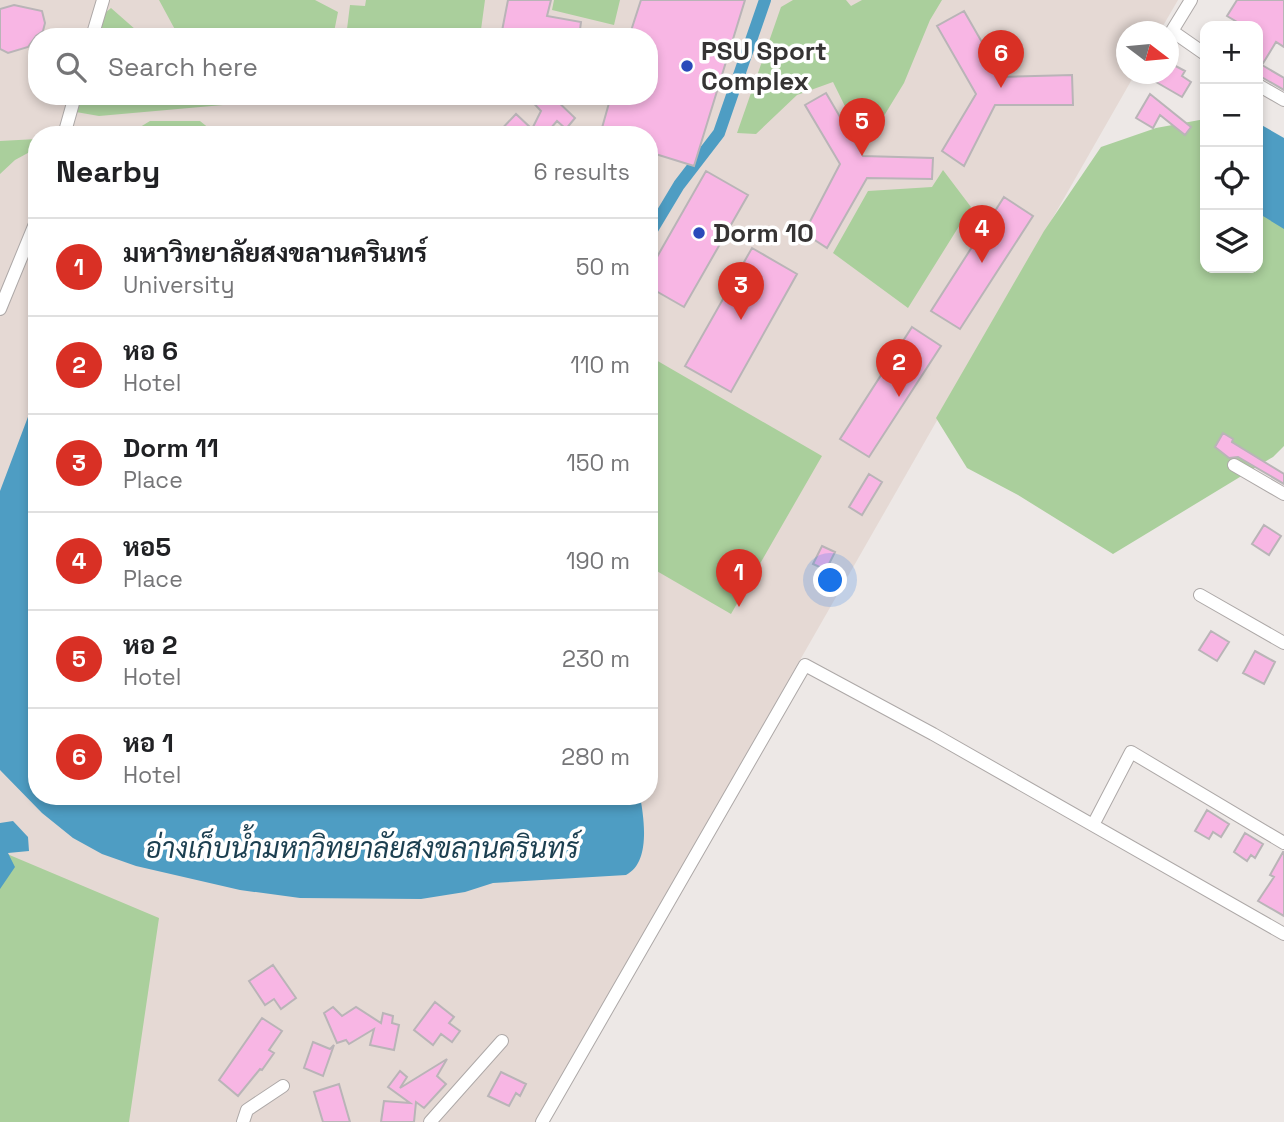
<!DOCTYPE html>
<meta charset="utf-8">
<style>
body{margin:0;font-family:"Space Grotesk",Sarabun,sans-serif;background:#f2f2f2;color:#202124}
.controls{position:absolute;right:21px;top:21px;display:grid;overflow:hidden;border-radius:14px;box-shadow:0 4px 10px #0003}
.controls button{width:63px;height:63px;display:grid;place-items:center;padding:0;border:0;border-bottom:2px solid #e0e0e0;background:#fff;color:#202124;font:35px sans-serif}
.compass{position:absolute;left:1116px;top:21px;width:63px;height:63px;border-radius:50%;background:#fff;box-shadow:0 4px 10px #0003;rotate:106deg}
.you{position:absolute;left:831px;top:581px;width:24px;height:24px;margin:-18px;border:5px solid #fff;border-radius:50%;background:#1a73e8;box-shadow:0 0 0 10px #1a73e833}
.badge{display:grid;place-items:center;width:46px;height:46px;border-radius:50%;background:#d93025;color:#fff;font-size:23px;font-weight:700}
.pin{position:absolute;translate:-50% -58px;filter:drop-shadow(0 2px 4px #0008)}
.pin::after{content:'';position:absolute;top:37px;width:24px;height:21px;background:inherit;clip-path:polygon(0 0,100% 0,50% 100%)}
.list{margin:0;padding:0;list-style:none}
h2{display:flex;justify-content:space-between;align-items:center;height:91px;margin:0;padding:0 28px;font-size:30px}
h2 small{font-size:23px;font-weight:400;color:#757577}
.list li{display:grid;grid-template-columns:46px 1fr auto;gap:21px;align-items:center;box-sizing:border-box;height:98px;padding:0 28px;border-top:2px solid #e0e0e0}
.list b{display:block;font-size:26px;white-space:nowrap}
.list p{margin:0;font-size:23px;white-space:nowrap;color:#757577}
.list em{font-size:23px;font-style:normal;color:#757577}
.icon{flex:none;width:38px;height:38px;fill:none;stroke:currentColor;stroke-width:2;stroke-linecap:round;stroke-linejoin:round}
.map{position:relative;flex:none;width:1284px;height:1122px;overflow:hidden}
.search{position:absolute;background:#fff;box-shadow:0 4px 10px #0003;left:28px;top:28px;width:630px;height:77px;display:flex;align-items:center;gap:18px;box-sizing:border-box;padding:0 24px;border-radius:28px;color:#757577;font-size:26px}
.panel{position:absolute;background:#fff;box-shadow:0 4px 10px #0003;left:28px;top:126px;width:630px;height:679px;border-radius:28px}
.map>svg:first-child{display:block}
.built{fill:#e5d9d4;fill-rule:evenodd}
.green{fill:#aacf9c}
.water{fill:#4e9dc3}
.lines{fill:none;stroke-linecap:round;stroke-linejoin:round}
.canal{stroke:#4e9dc3;stroke-width:12}
.building{fill:#f8b6e4;stroke:#b9b4b7;stroke-width:2}
.street-casing{stroke:#ada8a7;stroke-width:14}
.street{stroke:#fff;stroke-width:12}
.poi-dot{fill:#2a4aba;stroke:#fff;stroke-width:2.5}
.labels{text-anchor:middle;stroke-width:7;stroke-linejoin:round;paint-order:stroke}
.poi-label{font-size:26px;font-weight:bold;fill:#363434;stroke:#fff;text-anchor:start}
.water-label{font-size:28px;font-style:italic;fill:#1c3f50;stroke:#fff}
</style>
<div class="map">
<svg width="1284" height="1122" viewBox="0 0 1284 1122">
<rect width="100%" height="100%" fill="#ede8e6"/>
<path class="built" d="M0 0H1178L1160 31 1126 32V74H1135L536 1122H0ZM37 37H649V96H37ZM37 135H649V796H37Z"/>
<path class="green" d="M159 0H315L338 12 333 37H179Z
M366 0H485L480 37H346L350 5 365 6Z
M554 0H620L614 25 552 10Z
M793 0H846L851 6 862 0H942L930 20 904 83 865 147 833 82 797 95 756 134 737 133 781 7Z
M111 8 144 37H98L105 13Z
M81 96H213L223 105 99 116 76 112Z
M1205 119V268H1258V210L1284 224V446L1273 457 1113 554 1018 495 967 468 936 418 1044 231 1101 147 1156 128Z
M150 121H200L215 133 127 135Z
M37 139V148L15 160 0 174V141Z
M943 170 971 207 908 308 833 253 868 191 932 187Z
M649 356 822 456 731 614 655 570 649 544Z
M0 851 159 918 129 1122H0Z"/>
<path class="water" d="M1258 123 1284 138V229L1258 213Z
M37 393V796H640C644 818 651 863 626 875L493 883 465 892 421 899 300 898 240 890 136 866 102 854 73 838 42 813 0 770V491Z
M13 821 28 837 29 851 8 853 15 867 0 889V823Z"/>
<g class="lines">
<path class="canal" d="M649 235 679 185 719 133 765 0"/>
</g>
<path class="building" d="M508 0H551L547 16 581 22 579 37H539L502 31Z
M641 0H745L694 166 649 152V135H600L611 96H649V37H629Z
M1237 0H1284V47L1276 42 1262 65 1284 78V90L1258 75V26H1244L1227 16Z
M14 5 42 11 45 23 43 31 36 36 28 47 8 53 0 49V9Z
M964 11 1002 77 1072 75 1073 105H995L964 166 942 151 976 94 937 26Z
M1168 62 1185 71 1182 76 1191 82 1182 97 1156 82 1161 74H1168Z
M826 93 863 156 933 158 932 179 867 178 827 248 804 233 840 164 805 105Z
M1150 94 1191 127 1185 135 1160 115 1153 128 1136 118Z
M527 96H552L575 118 566 129 557 121 545 135H496L516 114 532 129 541 111Z
M706 171 748 195 684 307 649 287V271Z
M1004 197 1033 216 960 329 931 311Z
M752 248 797 274 731 392 685 366Z
M912 327 941 346 869 457 840 439Z
M1223 433 1233 439 1232 442 1284 474V484L1238 457 1229 458 1215 447Z
M869 474 882 482 862 515 849 507Z
M1264 525 1281 536 1269 555 1252 544Z
M822 546 835 552 826 570 813 564Z
M1211 631 1229 642 1217 661 1199 650Z
M1255 651 1275 662 1264 684 1243 673Z
M1207 810 1229 824 1221 837 1213 832 1209 839 1195 831Z
M1245 833 1263 844 1255 858 1251 855 1247 861 1234 852Z
M1283 852H1284V916L1258 901 1274 877 1270 875Z
M273 965 296 998 281 1009 274 999 265 1005 249 981Z
M435 1002 454 1017 449 1023 460 1031 452 1042 441 1034 433 1045 414 1030Z
M333 1007 342 1016 356 1007 381 1023 383 1013 393 1016 392 1023 399 1025 394 1050 370 1045 374 1029 349 1044 346 1040 337 1043 324 1013Z
M262 1018 282 1031 269 1050 274 1053 262 1070 260 1069 238 1096 219 1080Z
M313 1042 330 1049 334 1045 323 1076 304 1068Z
M447 1059 437 1076 446 1084 424 1108 416 1102 414 1122H381L384 1101 410 1103 388 1087 400 1071 407 1077 400 1088Z
M501 1072 526 1084 520 1096 516 1093 509 1106 488 1096Z
M339 1084 350 1122H323L314 1092Z"/>
<g class="lines">
<defs>
<path id="street" d="M1191 0 1172 31 1205 54
M92 37 103 0
M1258 85 1284 100
M64 135 75 96
M0 309 37 219
M1234 465 1284 494
M1200 595 1284 643
M1093 825 1131 752 1284 843
M243 1122 247 1110 283 1086
M430 1122 502 1041
M542 1122 805 665 933 734 1284 934"/>
</defs>
<use href="#street" class="street-casing"/>
<use href="#street" class="street"/>
</g>
<g class="poi-dot">
<circle cx="687" cy="66" r="7"/>
<circle cx="699" cy="233" r="7"/>
</g>
<g class="labels">
<g class="poi-label">
<text x="701" y="60">PSU Sport<tspan x="701" dy="30">Complex</tspan></text>
<text x="713" y="242">Dorm 10</text>
</g>
<g class="water-label">
<text x="362" y="858">อ่างเก็บน้ำมหาวิทยาลัยสงขลานครินทร์</text>
</g>
</g>
</svg>
<div class="controls">
<button>+</button>
<button>−</button>
<button><svg class="icon" aria-label="locate" viewBox="0 0 24 24"><circle cx="12" cy="12" r="6"/><path d="M12 2v4M12 18v4M2 12h4M18 12h4"/></svg></button>
<button><svg class="icon" aria-label="layers" viewBox="0 0 24 24"><path d="M12 4l9 5-9 5-9-5zM3 14l9 5 9-5"/></svg></button>
</div>
<svg class="compass" viewBox="-18 -18 36 36"><path d="M0-13l5 13h-10z" fill="#e53935"/><path d="M0 13l5-13h-10z" fill="#757577"/></svg>
<div class="you"></div>
<div class="pin badge" style="left:739px;top:607px">1</div>
<div class="pin badge" style="left:899px;top:397px">2</div>
<div class="pin badge" style="left:741px;top:320px">3</div>
<div class="pin badge" style="left:982px;top:263px">4</div>
<div class="pin badge" style="left:862px;top:156px">5</div>
<div class="pin badge" style="left:1001px;top:88px">6</div>
<div class="search"><svg class="icon" aria-label="search" viewBox="0 0 24 24"><circle cx="10" cy="10" r="6"/><path d="M15 15l6 6"/></svg>Search here</div>
<section class="panel">
<h2>Nearby<small>6 results</small></h2>
<ul class="list">
<li><span class="badge">1</span><div><b>มหาวิทยาลัยสงขลานครินทร์</b><p>University</p></div><em>50 m</em></li>
<li><span class="badge">2</span><div><b>หอ 6</b><p>Hotel</p></div><em>110 m</em></li>
<li><span class="badge">3</span><div><b>Dorm 11</b><p>Place</p></div><em>150 m</em></li>
<li><span class="badge">4</span><div><b>หอ5</b><p>Place</p></div><em>190 m</em></li>
<li><span class="badge">5</span><div><b>หอ 2</b><p>Hotel</p></div><em>230 m</em></li>
<li><span class="badge">6</span><div><b>หอ 1</b><p>Hotel</p></div><em>280 m</em></li>
</ul>
</section>
</div>
